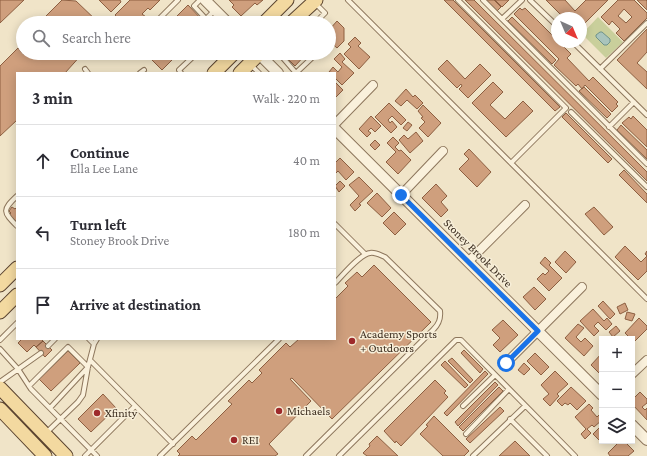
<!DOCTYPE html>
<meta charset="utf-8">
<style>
body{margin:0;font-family:"Crimson Pro",serif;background:#f7f7f7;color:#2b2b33}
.controls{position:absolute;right:12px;bottom:12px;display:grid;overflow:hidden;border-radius:0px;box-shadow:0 2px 10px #0003}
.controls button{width:36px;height:36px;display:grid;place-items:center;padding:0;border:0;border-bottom:1px solid #e1e1e2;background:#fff;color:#2b2b33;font:20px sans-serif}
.compass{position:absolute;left:551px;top:12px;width:36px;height:36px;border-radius:50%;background:#fff;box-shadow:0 2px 10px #0003;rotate:136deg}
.stop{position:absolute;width:12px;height:12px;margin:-9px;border:3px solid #1a73e8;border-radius:50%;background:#fff}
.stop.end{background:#1a73e8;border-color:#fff;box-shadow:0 1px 4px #0008}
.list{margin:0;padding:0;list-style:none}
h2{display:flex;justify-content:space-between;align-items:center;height:52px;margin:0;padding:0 16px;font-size:17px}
h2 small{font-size:13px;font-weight:400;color:#7c7c81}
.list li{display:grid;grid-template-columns:26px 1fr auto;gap:12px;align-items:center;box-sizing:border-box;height:72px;padding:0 16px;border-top:1px solid #e1e1e2}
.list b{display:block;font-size:15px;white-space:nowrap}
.list p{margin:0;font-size:13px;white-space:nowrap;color:#7c7c81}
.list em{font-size:13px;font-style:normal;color:#7c7c81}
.icon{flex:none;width:22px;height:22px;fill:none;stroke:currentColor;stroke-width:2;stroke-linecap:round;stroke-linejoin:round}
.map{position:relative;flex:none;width:647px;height:456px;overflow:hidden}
.search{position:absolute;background:#fff;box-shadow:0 2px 10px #0003;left:16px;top:16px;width:320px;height:44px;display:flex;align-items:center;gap:10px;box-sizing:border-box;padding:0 14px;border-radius:22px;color:#7c7c81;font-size:15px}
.panel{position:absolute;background:#fff;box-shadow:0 2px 10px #0003;left:16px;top:72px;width:320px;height:268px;border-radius:0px}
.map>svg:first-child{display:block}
.green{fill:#c9cf9b}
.water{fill:#a9c4bc;stroke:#6f938a}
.building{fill:#cf9f7d;stroke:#8d5f41;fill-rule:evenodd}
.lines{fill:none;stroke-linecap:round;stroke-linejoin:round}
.service-casing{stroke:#8d765c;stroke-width:6}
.minor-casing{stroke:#8d765c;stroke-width:10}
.tertiary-casing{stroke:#8d765c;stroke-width:12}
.primary-casing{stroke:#5b4430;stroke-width:15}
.service{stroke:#faf1dc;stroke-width:4}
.minor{stroke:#faf1dc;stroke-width:8}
.tertiary{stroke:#faf1dc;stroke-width:10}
.primary{stroke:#f3d9a0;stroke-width:13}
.route{stroke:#1a73e8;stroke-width:5}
.poi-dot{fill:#9e2a2b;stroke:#f7eed8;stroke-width:1.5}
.labels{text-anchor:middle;stroke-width:3;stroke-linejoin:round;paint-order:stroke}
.street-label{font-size:12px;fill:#3d2e20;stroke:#f7eed8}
.poi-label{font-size:12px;fill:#3d2e20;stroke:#f7eed8;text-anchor:start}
</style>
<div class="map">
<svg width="647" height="456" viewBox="0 0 647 456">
<rect width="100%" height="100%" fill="#f0e4c8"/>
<path class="green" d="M598 17 623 42 606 58 582 34Z"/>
<path class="water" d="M600 32H602L610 39V42L607 45H604L596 37V35Z"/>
<path class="building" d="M0 0H24L0 23Z
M62 0 76 1 99 23H46L43 19Z
M99 0H120L121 2 111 12Z
M130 0H160L150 10 148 8 142 14 146 17 140 23H123L115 15Z
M229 0H263L257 5 255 3 241 16 232 7 234 5Z
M444 0H453L560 107 555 111Z
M465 0H474L647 172V181Z
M486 0H494L501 7 497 11Z
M495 0H509L502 7Z
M546 0H565L575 11 586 0H608L581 27V18H564Z
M618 0H634L647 13V18L624 41 616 33 620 29 612 21 609 25 601 17ZM624 9 632 17 626 23 618 16Z
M637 0H646L647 1V10Z
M188 5 205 23H170Z
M520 8 522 10 525 8 557 40V42H559L571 54 567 58 589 81 593 77 618 102 616 104 618 106 612 112 585 85 582 89 578 84 576 86 554 65 559 59 514 14Z
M512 17 556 60 552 64 508 21Z
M337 21 344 28V41L337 48 329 41V30Z
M647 29V52L637 63 647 72V89L617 60Z
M355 37 361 43 358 46 370 57 359 69 344 54 351 47 348 44Z
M18 48 23 54 83 53 65 73H17V120L0 136V66Z
M145 53H179L162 70Z
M287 53H307L295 66 284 55Z
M340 53 345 59 342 62 354 73 342 85 335 78V73L329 72 333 67 338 72 342 67 334 59Z
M447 60 465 79 480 64 491 75 468 98 459 89 462 86 461 84 457 88 438 69Z
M335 82 343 90 335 98Z
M493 82 503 92 490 105 505 119 523 101 533 111 506 137 472 103Z
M584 87 611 114 607 118 579 91Z
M406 89 413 97 415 95 423 103 417 109 407 100 401 106 395 101Z
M389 103 406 120 401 125 392 116 388 120 390 123 392 121 397 127 391 133 375 117Z
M423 105 441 123 428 137 419 128 425 122 421 118 423 117 418 111Z
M566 113 612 159 608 163 562 117Z
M371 116 381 126 375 132 371 128 368 131 371 133 367 137 359 129Z
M633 116 647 130V147L622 123 629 117 631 119Z
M408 122 412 125 407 131 403 128Z
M621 125 647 150V159L617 130Z
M416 132 423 141 410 153 399 140 404 135 408 139Z
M393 137 399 143 395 147 399 151 401 150 411 160 398 174 386 162 396 152 387 143Z
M375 140 380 145 375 150 370 145Z
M469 149 491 172 477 187 459 169 469 159 464 154Z
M340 158 354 172 346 180 338 171 335 174V163Z
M624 170 647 194V203L619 175Z
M359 177 373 191 359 204 361 205 355 211 350 205 359 196 349 185Z
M340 181 345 186 339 192 335 186Z
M436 184 447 196 441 202 448 210 441 217 422 198Z
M377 193 391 208 382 217 367 203Z
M12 207 15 209 17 207V222L9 215 11 213 9 211Z
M594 207 613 227 604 235 585 214Z
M394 212 406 224 395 235 383 223Z
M625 246 641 262 647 256 645 254 647 251V271L638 280 615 257Z
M565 251 576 262 566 273 555 262Z
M545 257 551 263 549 265 562 278 549 291 537 279 543 273 545 275 549 271 540 263Z
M374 265 431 322 332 419 292 378 290 379 311 401 269 444 278 454 275 456H178L180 454 177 451 192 436 196 440 232 404 228 401 249 380 252 383 262 373 259 370 286 343 290 347 299 339H335V299L348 286 345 283 357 272 362 277Z
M534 287 546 299 535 310 523 297Z
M603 301 615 314 610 319 598 306Z
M625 303 628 310 620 314 617 307Z
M593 309 604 321 607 318 612 324 606 330 598 322 594 326 599 331 594 336 580 321Z
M627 312 635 314 632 321 625 319Z
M639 318 647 326V329L634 342 625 333Z
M503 320 518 335 500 352 493 345 500 338 492 330Z
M578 324 584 328 576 337 581 342 585 338 593 346 584 356 565 338Z
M616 326 620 331 613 337 609 332Z
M22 339H41L43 341 36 347 34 345 27 352 18 343Z
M43 341 52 350 45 357 36 347Z
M464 350 483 369 480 373 461 353Z
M68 351 80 363 51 391 39 379Z
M535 353 549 367 541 375 527 361Z
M602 353V376L591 365Z
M452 358 473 380 470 383 448 361Z
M445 361 468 385 465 388 441 365Z
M524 363 530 369 524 375 518 370Z
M485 371 488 374 447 416 444 413Z
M555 371 568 384 557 394 559 396 550 406 543 399 549 394 541 385Z
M435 380 446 391 444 393 448 397 401 446 396 441 395 443 384 431Z
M495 382 498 385 458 426 455 422Z
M499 387 503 391 463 431 459 427Z
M571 387 586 401 577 410 570 403 568 405 565 403 562 406 557 401Z
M640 392 647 399V403L642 407 645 410 647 408V420L632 404V400Z
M103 394 116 408 91 432 78 419Z
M589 404 593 408 591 410 597 417 599 415 602 418V420L594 427 592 425 587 429 591 433 585 439 581 434 586 429 575 417Z
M500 407 504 411 470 443 466 439Z
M434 416 469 451 464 456H443L420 434 428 426 426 425Z
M602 425V438H601L599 440 593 434Z
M377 436 398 456H367L363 453 370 446 369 444Z
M515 441 530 456H499Z
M620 441H624L634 451 628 456H610L608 453Z"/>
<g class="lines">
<defs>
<path id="service" d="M200 0 194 6 206 19 215 10
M348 0 647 299
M458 0 566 108 511 163
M483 0 647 164
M530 0 557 26
M502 19 522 0
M155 23 178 0
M315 23 325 13 316 4
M573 42 647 115
M217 53 224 60
M284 53 283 54V58L296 73
M251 65 259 73
M85 69 88 73
M600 69 647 23
M297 72 317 53
M140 73 144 70
M181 73 179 70 197 53
M571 112 647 187
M609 127 634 102
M17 196C2 210 3 212 17 226
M335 224 365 254
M89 339 94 344
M0 340 17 323
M48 346 55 339
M0 349 18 369 31 389 97 456
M91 361 173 444
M0 382 41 353
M29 386 68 347 88 367 50 408
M463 406 495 375
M510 419 547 456
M46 433 78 402 83 395 88 367 94 344 97 339
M466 434 509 389
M85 456 135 406
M160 456 279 339
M306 456 433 330C439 324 441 319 440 311L385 257C380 255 375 252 370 253 360 254 343 275 335 283
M339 456 456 340H461L575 456
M473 456 525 406"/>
<path id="minor" d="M335 124 373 85
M401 195 443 151
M468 262 525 205
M506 363 582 287
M632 374 647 360"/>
<path id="tertiary" d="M205 0 228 23
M258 53 278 73
M335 129 602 395
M632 425 647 440"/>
<path id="primary" d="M264 23 287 0
M291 23 316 0
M214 73 234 53
M240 73 260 53
M0 285 17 268
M0 312 17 295
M0 388 66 456
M0 409 45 456"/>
</defs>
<use href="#service" class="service-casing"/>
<use href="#minor" class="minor-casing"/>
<use href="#tertiary" class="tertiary-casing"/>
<use href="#primary" class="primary-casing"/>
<use href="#service" class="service"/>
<use href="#minor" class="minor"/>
<use href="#tertiary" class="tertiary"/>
<use href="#primary" class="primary"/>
</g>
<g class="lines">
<path class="route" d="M401 195 538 331 506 363"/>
</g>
<g class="poi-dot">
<circle cx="352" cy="341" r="4"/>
<circle cx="279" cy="411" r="4"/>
<circle cx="97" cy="413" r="4"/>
<circle cx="234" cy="440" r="4"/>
</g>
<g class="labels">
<g class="street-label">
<text transform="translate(478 253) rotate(45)" y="4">Stoney Brook Drive</text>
</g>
<g class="poi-label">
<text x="360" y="338">Academy Sports<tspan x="360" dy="14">+ Outdoors</tspan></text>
<text x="287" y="415">Michaels</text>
<text x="105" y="417">Xfinity</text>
<text x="242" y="444">REI</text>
</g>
</g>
</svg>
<div class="controls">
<button>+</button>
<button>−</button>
<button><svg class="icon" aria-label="layers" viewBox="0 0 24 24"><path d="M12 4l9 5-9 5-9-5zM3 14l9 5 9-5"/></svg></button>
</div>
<svg class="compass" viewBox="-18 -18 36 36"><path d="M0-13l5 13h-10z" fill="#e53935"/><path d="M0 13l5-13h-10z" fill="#7c7c81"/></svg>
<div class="stop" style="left:506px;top:363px"></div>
<div class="stop end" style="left:401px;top:195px"></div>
<div class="search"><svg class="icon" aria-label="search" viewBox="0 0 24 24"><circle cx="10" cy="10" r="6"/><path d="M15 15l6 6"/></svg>Search here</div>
<section class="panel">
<h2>3 min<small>Walk · 220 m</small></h2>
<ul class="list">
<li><svg class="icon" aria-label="ahead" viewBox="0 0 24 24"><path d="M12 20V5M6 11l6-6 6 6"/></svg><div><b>Continue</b><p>Ella Lee Lane</p></div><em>40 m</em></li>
<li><svg class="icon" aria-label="left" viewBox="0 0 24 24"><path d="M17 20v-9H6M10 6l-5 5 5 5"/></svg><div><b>Turn left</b><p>Stoney Brook Drive</p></div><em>180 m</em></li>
<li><svg class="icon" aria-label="arrive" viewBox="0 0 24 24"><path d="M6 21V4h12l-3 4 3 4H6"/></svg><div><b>Arrive at destination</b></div></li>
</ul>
</section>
</div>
